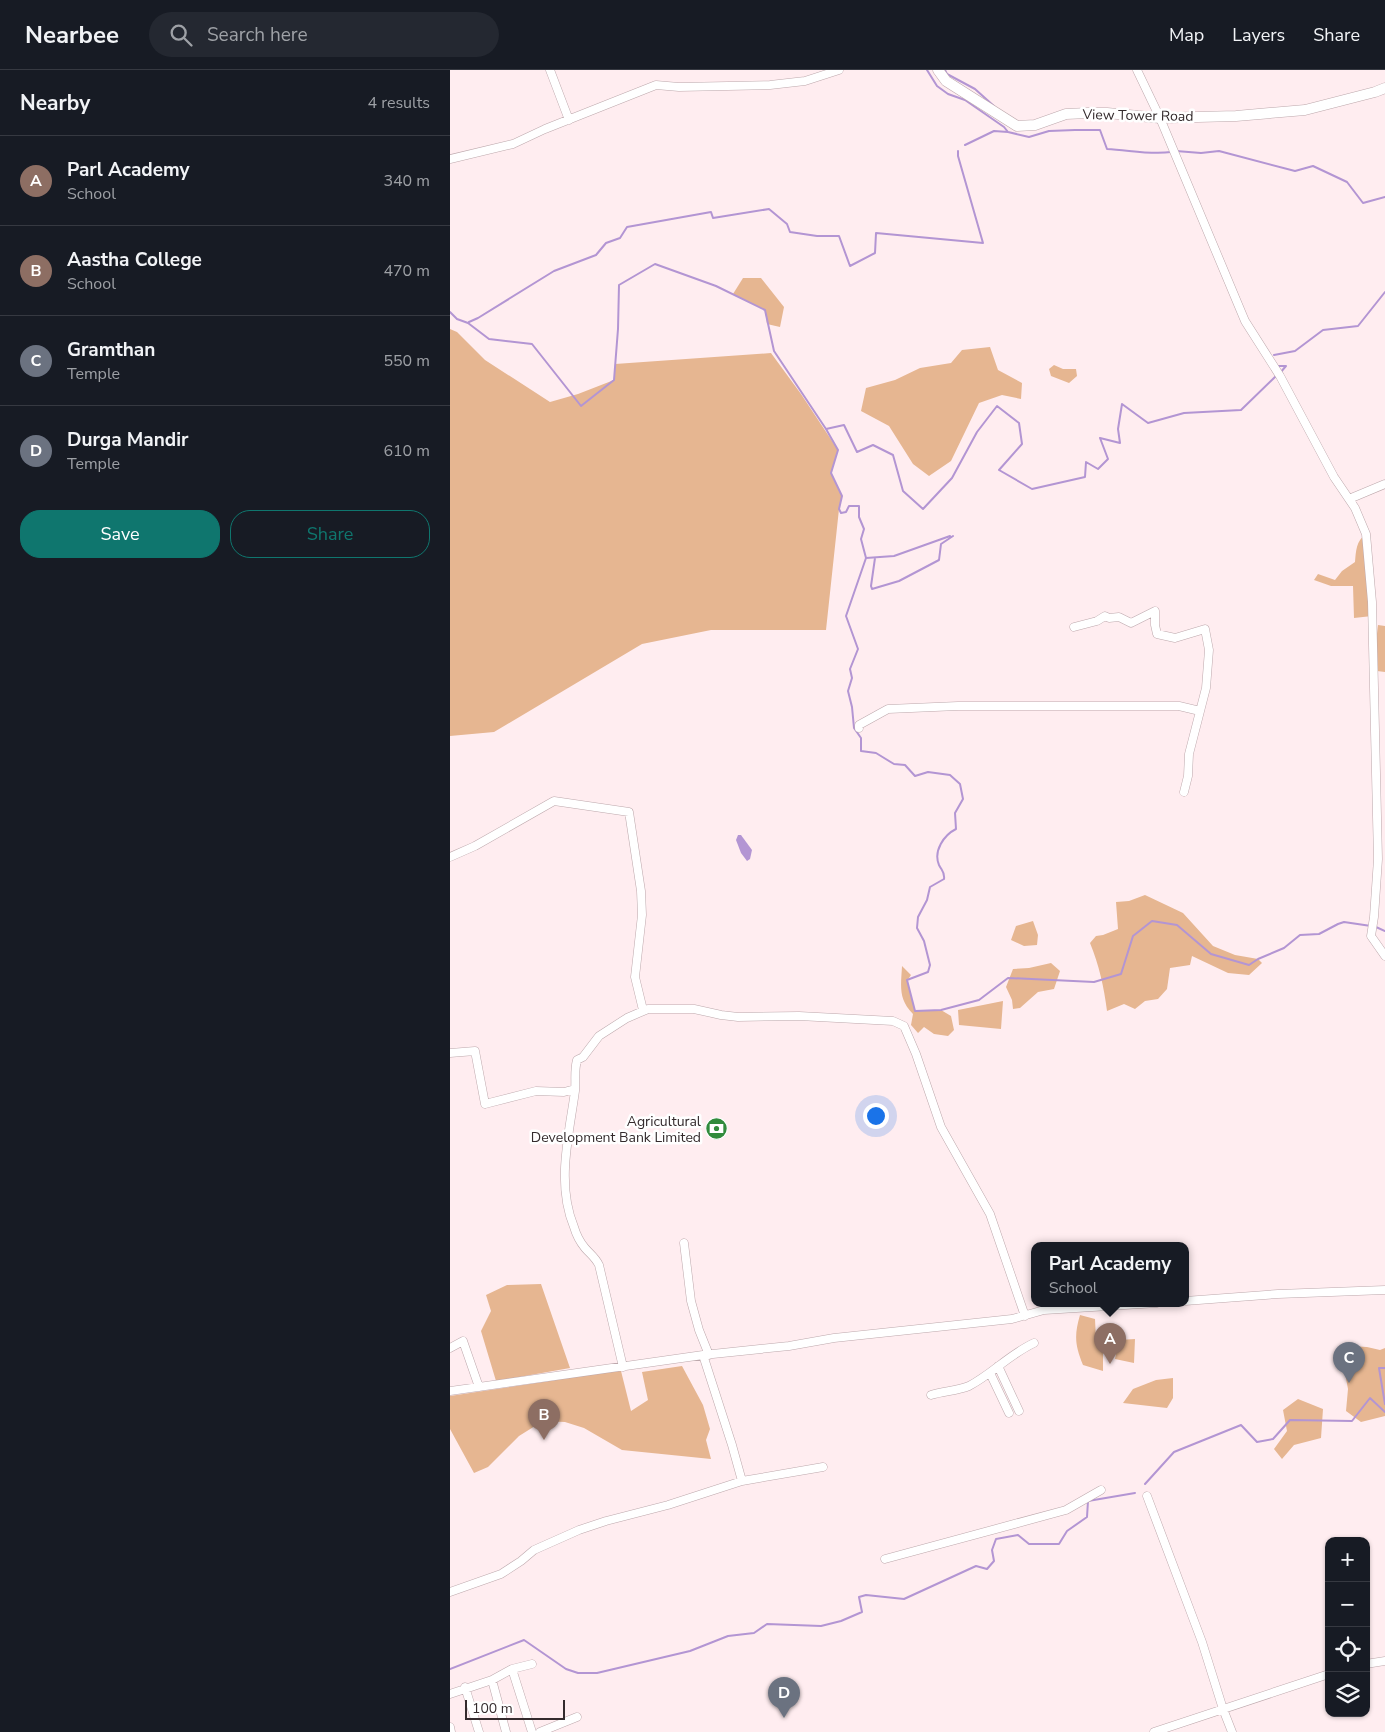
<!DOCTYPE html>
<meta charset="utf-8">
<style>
body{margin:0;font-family:"Nunito Sans",sans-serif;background:#242831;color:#f1f3f6}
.controls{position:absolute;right:15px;bottom:15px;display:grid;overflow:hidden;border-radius:10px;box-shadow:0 1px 4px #0004}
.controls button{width:45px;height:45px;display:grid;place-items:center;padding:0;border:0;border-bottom:1px solid #363941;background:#171b24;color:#f1f3f6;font:25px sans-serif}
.scale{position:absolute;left:15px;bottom:12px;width:100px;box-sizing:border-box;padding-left:5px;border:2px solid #342b2d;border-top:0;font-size:14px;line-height:18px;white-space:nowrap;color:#342b2d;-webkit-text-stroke:4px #fff;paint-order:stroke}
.you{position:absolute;left:425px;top:1045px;width:18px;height:18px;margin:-12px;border:4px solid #fff;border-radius:50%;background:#1a73e8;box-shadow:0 0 0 8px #1a73e833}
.badge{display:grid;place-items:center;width:32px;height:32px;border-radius:50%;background:#0f766e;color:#fff;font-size:16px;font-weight:700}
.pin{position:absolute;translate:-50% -41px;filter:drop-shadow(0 1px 2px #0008)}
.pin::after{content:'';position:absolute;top:26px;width:18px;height:15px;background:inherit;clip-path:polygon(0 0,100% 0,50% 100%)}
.popup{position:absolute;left:581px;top:1172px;width:158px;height:65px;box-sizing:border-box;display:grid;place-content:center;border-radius:10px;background:#171b24;filter:drop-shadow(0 1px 4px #0005);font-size:16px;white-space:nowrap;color:#9ea1a6}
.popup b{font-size:19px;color:#f1f3f6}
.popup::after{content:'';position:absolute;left:50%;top:100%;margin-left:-10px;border:10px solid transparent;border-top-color:#171b24}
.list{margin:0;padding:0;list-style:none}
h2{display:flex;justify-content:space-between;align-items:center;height:65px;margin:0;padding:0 20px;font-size:21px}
h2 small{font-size:16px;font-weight:400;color:#9ea1a6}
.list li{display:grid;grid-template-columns:32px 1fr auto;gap:15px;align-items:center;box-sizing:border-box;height:90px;padding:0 20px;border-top:1px solid #363941}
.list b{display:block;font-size:19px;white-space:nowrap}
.list p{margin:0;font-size:16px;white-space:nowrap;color:#9ea1a6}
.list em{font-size:16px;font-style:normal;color:#9ea1a6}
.actions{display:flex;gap:10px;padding:15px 20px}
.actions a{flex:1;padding:11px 0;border:1px solid #0f766e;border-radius:20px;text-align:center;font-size:18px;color:#0f766e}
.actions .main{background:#0f766e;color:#fff}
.icon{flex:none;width:28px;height:28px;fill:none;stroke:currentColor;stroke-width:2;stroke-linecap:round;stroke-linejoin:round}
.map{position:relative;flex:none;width:935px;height:1662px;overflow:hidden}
header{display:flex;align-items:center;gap:30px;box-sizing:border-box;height:70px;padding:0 25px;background:#171b24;border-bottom:1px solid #363941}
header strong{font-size:24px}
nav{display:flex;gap:28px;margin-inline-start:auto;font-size:18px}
.search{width:350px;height:45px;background:#242831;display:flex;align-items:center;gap:12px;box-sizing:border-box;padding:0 18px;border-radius:28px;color:#9ea1a6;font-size:19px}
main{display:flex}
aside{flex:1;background:#171b24}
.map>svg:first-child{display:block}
.green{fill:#e6b691}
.water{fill:#b395d3}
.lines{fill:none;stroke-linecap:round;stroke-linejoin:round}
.stream{stroke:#b395d3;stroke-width:2}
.minor-casing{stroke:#bda8ac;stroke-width:9}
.tertiary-casing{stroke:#bda8ac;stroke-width:11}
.minor{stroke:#fff;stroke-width:8}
.tertiary{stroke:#fff;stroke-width:10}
.labels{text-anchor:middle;stroke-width:5;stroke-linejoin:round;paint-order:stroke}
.street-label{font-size:14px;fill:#342b2d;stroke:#fff}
.poi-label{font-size:14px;fill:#342b2d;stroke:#fff;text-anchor:end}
</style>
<header>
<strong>Nearbee</strong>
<div class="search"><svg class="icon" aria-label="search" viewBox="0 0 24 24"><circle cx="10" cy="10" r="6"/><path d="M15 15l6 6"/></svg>Search here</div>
<nav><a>Map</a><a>Layers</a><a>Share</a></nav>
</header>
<main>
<aside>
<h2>Nearby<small>4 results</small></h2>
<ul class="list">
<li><span class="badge" style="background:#8d6e63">A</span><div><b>Parl Academy</b><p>School</p></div><em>340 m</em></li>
<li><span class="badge" style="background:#8d6e63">B</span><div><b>Aastha College</b><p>School</p></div><em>470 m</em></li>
<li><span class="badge" style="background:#6b7280">C</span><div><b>Gramthan</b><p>Temple</p></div><em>550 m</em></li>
<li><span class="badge" style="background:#6b7280">D</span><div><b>Durga Mandir</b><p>Temple</p></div><em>610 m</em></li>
</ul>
<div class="actions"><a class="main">Save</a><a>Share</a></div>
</aside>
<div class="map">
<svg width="935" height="1662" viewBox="0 0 935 1662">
<rect width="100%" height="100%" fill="#ffedf0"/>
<path class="green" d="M293 208H311L334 237 330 257 317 254 315 240 283 224Z
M0 259 7 262 35 290 100 332 128 324 164 310 165 294 321 283 351 324 388 380 381 403 392 426 389 439 376 560H261L192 574 44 662 0 666Z
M540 277 548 300 572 313 571 329 552 325 529 333 501 391 479 406 463 394 439 356 411 341 416 318 445 310 470 298 501 293 512 280Z
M604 295 613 299H626L627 306 619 313 601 306 599 299Z
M916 464 922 546 904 548 903 516H881L864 510 868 504 885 510 892 501 905 492C906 481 906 471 916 464Z
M928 555 935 556V602L927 601 925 581Z
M695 825 733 843 763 876 785 885 808 889 812 893 799 905 778 903 742 886 740 895 720 898 717 919 708 929 695 931 685 939 674 934 657 941C654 917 649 895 640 873L646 866 653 865 668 859 666 832 679 831Z
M583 851 588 865 587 875 574 876 561 870 566 856Z
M601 893 610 901 604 919 588 922 570 938 563 939 562 930 556 917 563 899 579 898Z
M452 896 461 905 457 911 465 941 491 940 501 946 504 960 498 966 484 964 474 957 468 963 461 955 463 944C448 929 451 916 452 896Z
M553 931 551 959 509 955 508 940Z
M91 1214 120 1298 46 1311 31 1261 41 1241 36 1225 57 1215Z
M630 1245 645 1249 646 1270 653 1279V1301L633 1295C625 1275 624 1266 630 1245Z
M685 1269 684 1293 665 1289 669 1270Z
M900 1276 917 1277 930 1280 935 1278V1346L911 1352 896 1341 898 1319 893 1293Z
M232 1296 253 1335 260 1359 256 1370 261 1389 172 1380 134 1358 115 1352 93 1351 69 1366 38 1397 24 1403 0 1359V1326L106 1310 141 1302 171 1301 181 1341 198 1330 192 1302Z
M723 1308V1328L717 1338 673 1333 683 1319 706 1310Z
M848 1329 873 1339 871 1368 844 1375 832 1389 824 1379 837 1361 833 1340Z"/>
<path class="water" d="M288 765H291L302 780 300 789 297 791 291 783 286 770Z"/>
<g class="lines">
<path class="stream" d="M477 0 487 16 498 24 515 30 554 57 558 62 579 67 599 61 625 60H650L657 79C679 80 700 85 721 82
M495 0 497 4 525 19 545 37
M515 75 544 61 558 62
M726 81 751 83 769 81 845 101 863 96 897 112 913 133 935 127
M0 242 7 249 18 253 39 269 82 274 131 336 164 310 168 259 169 215 205 194 266 216 315 240 324 281 376 359 394 355 407 382 423 375 443 385 453 421 473 439 502 408 527 362 547 336 569 353 572 374 549 400 582 419 635 407 636 392 648 399 658 389 650 368 670 373 668 359 672 334 698 353 734 343 791 340 826 306
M19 252 28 248 104 201 146 185 156 173 170 168 177 157 261 142 263 148 319 139 337 154 340 162 367 166H389L400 196 425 183 426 163 533 173 508 86V81
M824 285 845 281 873 260 908 256 935 222
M828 296H836L830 303
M376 359 388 380 381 403 392 426 389 439 391 443 396 442 399 436H409V447L414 459 411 469 416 488 396 546 408 579 400 599 402 608 398 621 402 637 404 658 411 668V681L426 683 444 694 455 695 465 706 478 702 500 705 510 714 513 729 505 743 506 759C494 765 483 781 489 795 492 801 495 802 494 809L480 817 477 830 468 847 467 858 474 871 480 895 478 902 457 910 465 941 491 940 529 930 558 908 644 912 671 904 683 866 702 851 727 855 761 884 799 895 808 889 834 878 850 865 869 864 888 854 894 852 921 856
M416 488 444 486 500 466
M425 488 421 516 422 519 449 511 489 490 491 474 503 466
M926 857 935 861
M935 1298H929L935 1334
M695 1414 724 1382 791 1355 807 1372 823 1369 840 1350 902 1351 920 1328 935 1342
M0 1599 74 1570 116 1599 128 1603H147L240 1581 278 1566 304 1563 317 1554 371 1556 391 1551 412 1542 409 1527 416 1525 454 1529 526 1496 537 1499 544 1491 542 1480 546 1469 568 1465 579 1474H609L617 1461 637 1447 638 1431 685 1423"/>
<defs>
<path id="minor" d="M100 0 119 50
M687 0 710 48 795 251 830 306 884 407 905 438 916 464 922 532 928 789 924 847 921 866 935 886
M0 89 63 74 95 59 206 15 229 17 320 15 355 11 389 0
M899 429 935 414
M624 557 647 551 655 546 659 548 669 547 681 553 705 541V555L707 564 725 568 755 559 759 580 756 618 739 684 738 706 734 722
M409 658V655L438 639 508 636H729L750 641
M0 787 25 776 104 731 179 742 191 821 192 845 185 907 193 940
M0 983 25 981 35 1034 86 1021 114 1022 125 1019
M234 1173 241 1231 249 1260 259 1285
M735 1231 828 1224 935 1220
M0 1278 13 1271 29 1317
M253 1285 282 1375 292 1411
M548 1296 569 1341
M173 1297 149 1195C145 1187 140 1184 135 1178 130 1172 126 1164 124 1157 106 1114 119 1065 125 1021 126 1010 124 1001 127 990L133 987 149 966 177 948 198 939H244L271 945 288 947 349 946 443 951 454 956 466 984 491 1057 540 1144 575 1246
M540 1303 559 1343
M0 1321 253 1285 339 1276 384 1268 562 1249 594 1240 707 1233
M481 1325C493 1321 507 1321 519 1316 542 1304 560 1284 584 1273
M697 1426 752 1572 773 1639 782 1662
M435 1489 616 1440 651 1420
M0 1522 51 1504 71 1491 84 1480 129 1460 156 1451 218 1435 292 1411 373 1397
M916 1594 935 1591
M62 1599 82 1662
M42 1610 56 1662
M15 1617 29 1662
M0 1624 42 1610 62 1599 82 1594
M0 1657 1 1662
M90 1662 127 1647
M704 1662 879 1604"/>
<path id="tertiary" d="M488 0 496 11 567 56 585 55 616 44 638 43H657L710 48 786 46 855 40 925 22 935 18"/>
</defs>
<use href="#minor" class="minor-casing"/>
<use href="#tertiary" class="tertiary-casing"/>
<use href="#minor" class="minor"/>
<use href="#tertiary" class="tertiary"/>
</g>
<defs>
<symbol id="bank-disc" viewBox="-11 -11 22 22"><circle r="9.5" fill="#318b3c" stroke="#fff"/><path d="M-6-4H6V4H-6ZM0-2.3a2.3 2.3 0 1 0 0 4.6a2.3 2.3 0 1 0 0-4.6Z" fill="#fff"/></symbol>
</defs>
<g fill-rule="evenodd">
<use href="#bank-disc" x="254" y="1046" width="25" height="25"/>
</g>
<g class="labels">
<g class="street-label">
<text transform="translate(688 45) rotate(1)" y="5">View Tower Road</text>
</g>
<g class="poi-label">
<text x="251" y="1056">Agricultural<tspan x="251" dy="16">Development Bank Limited</tspan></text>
</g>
</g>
</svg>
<div class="controls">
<button>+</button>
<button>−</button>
<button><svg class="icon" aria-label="locate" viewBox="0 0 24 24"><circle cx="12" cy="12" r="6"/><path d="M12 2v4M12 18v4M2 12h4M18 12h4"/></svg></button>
<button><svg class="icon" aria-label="layers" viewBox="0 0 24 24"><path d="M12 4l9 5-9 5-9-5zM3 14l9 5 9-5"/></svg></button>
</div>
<div class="scale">100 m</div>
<div class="you"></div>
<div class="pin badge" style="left:660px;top:1294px;background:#8d6e63">A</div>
<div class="popup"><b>Parl Academy</b>School</div>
<div class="pin badge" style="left:94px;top:1370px;background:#8d6e63">B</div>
<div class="pin badge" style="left:899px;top:1313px;background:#6b7280">C</div>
<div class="pin badge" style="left:334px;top:1648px;background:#6b7280">D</div>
</div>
</main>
